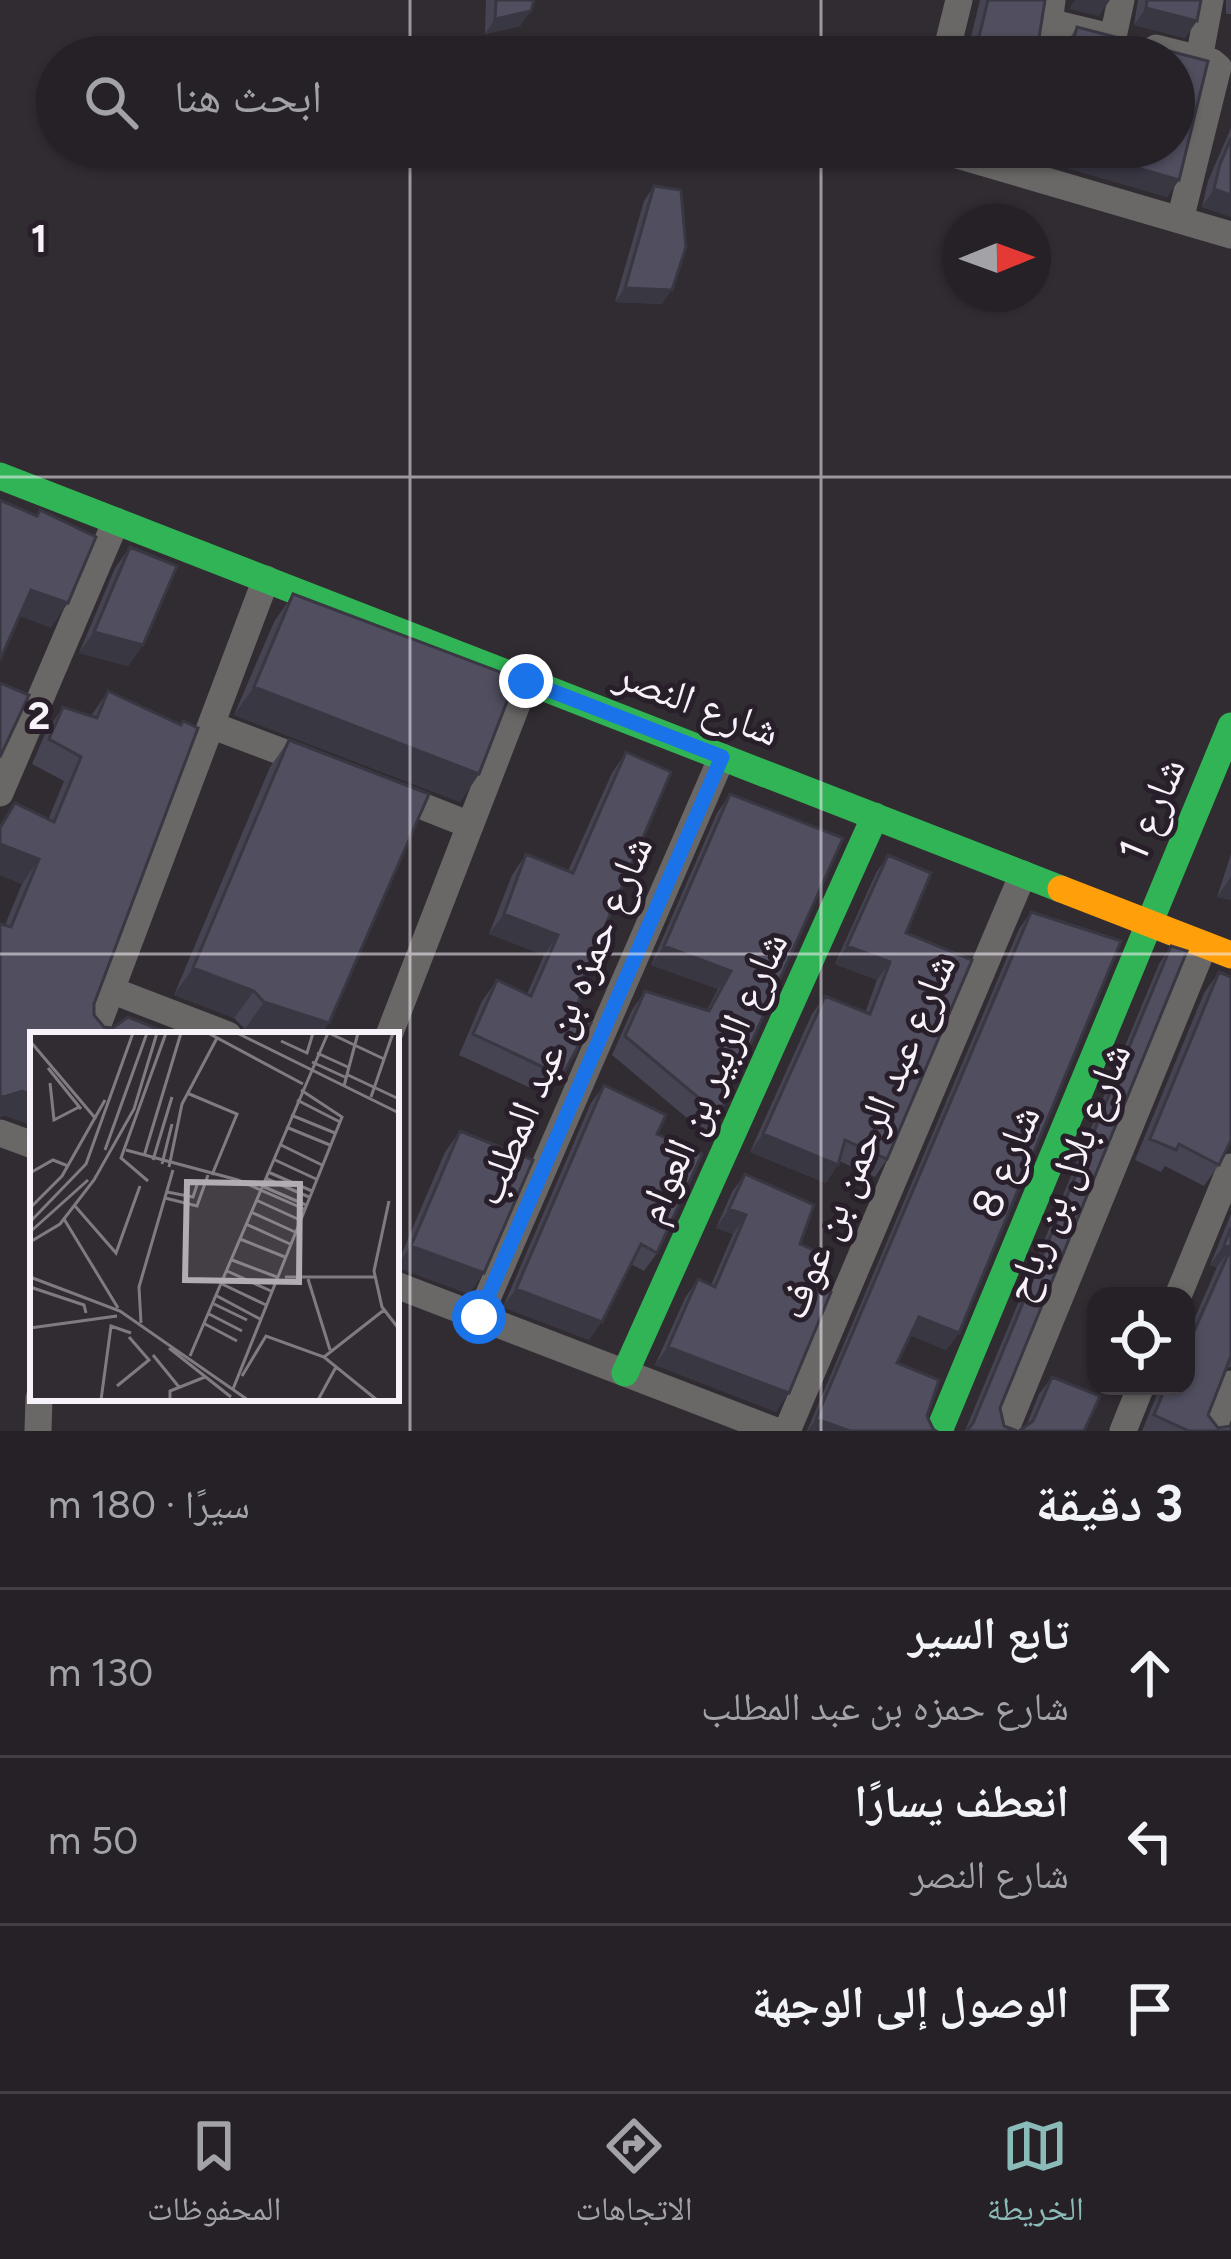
<!DOCTYPE html>
<html lang="ar">
<meta charset="utf-8">
<style>
body{margin:0;font-family:Figtree,"Noto Naskh Arabic",sans-serif;background:#2d292e;color:#f1f3f6;direction:rtl}
.controls{position:absolute;right:36px;bottom:36px;display:grid;overflow:hidden;border-radius:24px;box-shadow:0 3px 9px #0004}
.controls button{width:108px;height:108px;display:grid;place-items:center;padding:0;border:0;border-bottom:3px solid #423e43;background:#252126;color:#f1f3f6;font:60px sans-serif}
.compass{position:absolute;left:943px;top:204px;width:108px;height:108px;border-radius:50%;background:#252126;box-shadow:0 3px 9px #0004;rotate:89deg}
.stop{position:absolute;width:36px;height:36px;margin:-27px;border:9px solid #1a73e8;border-radius:50%;background:#fff}
.stop.end{background:#1a73e8;border-color:#fff;box-shadow:0 3px 12px #0008}
.list{margin:0;padding:0;list-style:none}
h2{display:flex;justify-content:space-between;align-items:center;height:156px;margin:0;padding:0 48px;font-size:51px}
h2 small{font-size:39px;font-weight:400;color:#a3a3a7}
.list li{display:grid;grid-template-columns:78px 1fr auto;gap:36px;align-items:center;box-sizing:border-box;height:168px;padding:0 48px;border-top:3px solid #423e43}
.list b{display:block;font-size:45px;white-space:nowrap}
.list p{margin:0;font-size:39px;white-space:nowrap;color:#a3a3a7}
.list em{font-size:39px;font-style:normal;color:#a3a3a7}
.icon{flex:none;width:66px;height:66px;fill:none;stroke:currentColor;stroke-width:2;stroke-linecap:round;stroke-linejoin:round}
.map{position:relative;flex:none;width:1231px;height:1431px;overflow:hidden;direction:ltr}
.search{position:absolute;background:#252126;box-shadow:0 3px 9px #0004;left:36px;right:36px;top:36px;height:132px;display:flex;align-items:center;gap:30px;box-sizing:border-box;padding:0 42px;border-radius:66px;color:#a3a3a7;font-size:45px}
.sheet{height:660px;background:#252126}
nav{display:flex;justify-content:space-around;align-items:center;box-sizing:border-box;height:168px;border-top:3px solid #423e43;background:#252126;font-size:33px;color:#a3a3a7}
nav a{display:grid;justify-items:center;gap:6px}
nav .on{color:#8bbbb9}
.map>svg:first-child{display:block}
.lines{fill:none;stroke-linecap:round;stroke-linejoin:round}
.street{stroke:#6a6867;stroke-width:27}
.fast{stroke:#30b455;stroke-width:27}
.slow{stroke:#ff9f0a;stroke-width:27}
.wall{fill:#464352}
.shaded-wall{fill:#393742}
.building{fill:#514e5f;stroke:#393742;stroke-width:3}
.route{stroke:#1a73e8;stroke-width:15}
.grid{fill:none;stroke:#f7f1f9;stroke-width:3;stroke-opacity:0.55}
.labels{text-anchor:middle;stroke-width:10;stroke-linejoin:round;paint-order:stroke}
.street-label{font-size:42px;fill:#f7f1f9;stroke:#281f2b}
.inset-road{fill:none;stroke:#807b82;stroke-width:3}
.view{fill:#b2acb3;fill-opacity:0.15;stroke:#b2acb3;stroke-width:6}
.inset-edge{fill:none;stroke:#f7f1f9;stroke-width:6}
.grid-label{font-size:39px;text-anchor:middle;font-weight:bold;fill:#f7f1f9;stroke:#281f2b;stroke-width:10;stroke-linejoin:round;paint-order:stroke}
</style>
<div class="map">
<svg width="1231" height="1431" viewBox="0 0 1231 1431">
<rect width="100%" height="100%" fill="#312c32"/>
<g class="lines">
<path class="street" d="M1049 22 1107 36
M1113 37 1121 0
M1156 48 1212 62 1218 67 1180 220
M945 57 959 0
M1045 57 1052 0
M1199 59 1210 0
M944 147 954 154 1231 235
M211 725 314 764
M0 793 116 521
M389 793 470 825
M111 990 228 1035
M94 1035 266 579
M389 1035 526 681
M0 1133 33 1145
M396 1285 776 1431
M1178 1296 1231 1167
M479 1317 722 757
M38 1431 39 1398
M787 1431 1023 874
M1005 1431 1204 945
M1123 1431 1141 1386
M1212 1431 1231 1384"/>
<path class="fast" d="M0 476 1061 889
M625 1373 875 816
M939 1431 1231 726"/>
<path class="slow" d="M1061 889 1231 955"/>
</g>
<path class="wall" d="M486 0H534L520 26 485 34Z
M980 0H1045L1039 38 1047 55 1062 56 1065 45 1077 27 1208 61 1179 180 1167 197 1029 157 1030 152 1016 147H1174V57H966Z
M1138 0H1201L1185 38 1134 25Z
M1226 0H1231V14H1226Z
M1231 128V217L1202 207 1208 181Z
M654 186 662 304 615 302 644 201Z
M130 547 143 645 128 666 79 653 115 568Z
M293 594 479 774 460 802 234 715 274 622Z
M108 691 5 1116V925L22 884 0 875V825L15 803 48 820 64 781 32 764 46 732 63 707 91 716Z
M289 740 329 1023 245 1029 234 1018 174 995 270 767Z
M626 752 562 1076 548 1096 459 1055 482 1001 497 980 527 994 544 955 489 934 512 875 526 854 568 871 612 773Z
M730 794 843 838 719 1115 706 1134 612 1055 632 1010 645 991 707 1010 718 989 651 965 717 813Z
M1231 854V900L1217 897Z
M888 855 906 933 887 1159 875 1177 839 1161 826 1183 750 1152 812 1014 825 996 865 1013 877 980 835 964 876 873Z
M1031 912 959 1333 946 1350 910 1335 897 1363 936 1431H807L1019 929Z
M1171 946 1000 1408 1004 1426 1017 1431H965L1159 964Z
M1219 972V1165L1204 1186 1165 1166 1161 1172 1135 1160 1204 993Z
M604 1085 657 1134V1253L644 1271 631 1264 589 1340 503 1307 591 1103Z
M460 1131 469 1294 396 1267 445 1152Z
M745 1174 800 1244 808 1281 776 1412 655 1365 685 1298 698 1279 711 1285 733 1234 716 1228 732 1192Z
M1231 1214V1367L1226 1368 1208 1415 1218 1428 1231 1431H1142L1158 1392 1157 1386H1186L1187 1336 1217 1267 1210 1265Z
M1052 1377 1084 1431 1026 1426 1039 1394Z"/>
<path class="shaded-wall" d="M1075 0H1110L1099 16 1069 9Z
M1146 8 1197 21 1185 38 1134 25Z
M531 11 520 26 485 34 495 19Z
M1036 147H1065L1179 180 1167 197 1029 157Z
M1214 189 1231 195V217L1202 207Z
M625 288 672 290 662 304 615 302Z
M31 590 68 603 51 628 14 614Z
M94 632 143 645 128 666 79 653Z
M254 687 479 774 460 802 234 715Z
M0 844 39 859 22 884 0 875Z
M1231 877V900L1217 897Z
M504 914 558 935 544 955 489 934Z
M664 946 731 971 718 989 651 965Z
M847 946 890 962 877 980 835 964Z
M193 968 254 991 234 1018 174 995Z
M264 1002 329 1023 320 1035H262L245 1029Z
M22 1091 33 1095V1126L5 1116 0 1117V1095Z
M763 1134 838 1165 826 1183 750 1152Z
M729 1209 746 1215 733 1234 716 1228Z
M1224 1245 1231 1248 1217 1267 1210 1265Z
M411 1246 484 1273 469 1294 396 1267Z
M516 1289 602 1322 589 1340 503 1307Z
M919 1317 959 1333 946 1350 907 1334Z
M668 1347 789 1393 776 1412 655 1365Z
M816 1419 850 1431H808Z"/>
<path class="building" d="M496 0H534L531 11 495 19Z
M988 0H1045L1039 38 1047 55 1063 57 1071 51 1077 27 1208 61 1179 180 1065 147H1174V57H974Z
M1147 0H1201L1197 21 1146 8Z
M1231 138V195L1214 189 1220 164Z
M654 186 681 190 686 247 672 290 625 288Z
M0 500 37 516 40 510 96 537 68 603 31 590 0 660Z
M130 547 177 566 143 645 94 632Z
M293 594 516 678 479 774 254 687Z
M0 683 29 695 0 757Z
M108 691 181 725 183 721 198 728 94 1004V1015L104 1027 113 1028 128 1017 173 1035H33V1095L22 1091 4 1097 0 1095V924L11 927 39 859 0 844V828L15 803 54 822 81 757 49 739 63 707 97 718Z
M289 740 429 794 329 1023 264 1002 254 991 193 968Z
M626 752 671 772 577 992 581 993 575 1015 591 1023 562 1076 473 1034 497 980 531 996 558 935 504 914 526 854 573 873Z
M730 794 843 838 719 1115 625 1036 645 991 709 1011 731 971 664 946Z
M888 855 931 873 906 933 972 960 887 1159 845 1140 838 1165 763 1134 825 996 870 1014 890 962 847 946Z
M1031 912 1121 941 959 1333 919 1317 897 1363 939 1380 927 1416 933 1429 936 1431H850L816 1419Z
M1171 946 1187 951 1000 1408 1004 1426 1017 1431H967L973 1423Z
M1219 972 1231 977V1140L1219 1165 1179 1144 1176 1150 1150 1139Z
M604 1085 666 1115 657 1134 702 1154 657 1253 641 1244 602 1322 516 1289Z
M460 1131 533 1160 484 1273 411 1246Z
M745 1174 814 1205 800 1244 818 1252 808 1281 831 1292 789 1393 668 1347 698 1279 715 1287 746 1215 729 1209Z
M1231 1228V1356L1208 1415 1218 1428 1231 1426V1431H1189L1154 1415 1166 1386H1186V1336L1191 1338 1231 1248 1224 1245Z
M1052 1377 1100 1396 1084 1431H1019L1033 1421Z"/>
<g class="lines">
<path class="route" d="M479 1317 722 757 526 681"/>
</g>
<path class="grid" d="M410 0V57M821 0V57M410 147V1431M821 147V1431M0 477H1231M0 954H1231"/>
<g class="labels">
<g class="street-label">
<text transform="translate(698 702) rotate(21)" y="15">شارع النصر</text>
<text transform="translate(1151 809) rotate(-67)" y="15">شارع 1</text>
<text transform="translate(562 1020) rotate(-67)" y="15">شارع حمزه بن عبد المطلب</text>
<text transform="translate(711 1077) rotate(-66)" y="15">شارع الزبير بن العوام</text>
<text transform="translate(866 1136) rotate(-67)" y="15">شارع عبد الرحمن بن عوف</text>
<text transform="translate(1005 1161) rotate(-68)" y="15">شارع 8</text>
<text transform="translate(1066 1172) rotate(-68)" y="15">شارع بلال بن رباح</text>
</g>
</g>
<g transform="translate(30 1032)">
<rect width="369" height="369" fill="#312c32"/>
<path class="inset-road" d="M178 1 273 52M207 1 369 81M299 1 354 27M0 9 66 87M251 9 277 21 283 1M287 21 320 36M282 30 317 46M18 36 51 77M318 43 369 67M20 51 24 88 49 75M314 54 328 1M157 61 207 82 182 143M341 65 363 1M267 68 310 90M261 83 305 101M256 95 300 113M249 112 292 133M75 118 117 1M96 118 208 148 274 177M114 124 151 1M243 127 286 147M123 128 142 65M132 132 142 92M139 135 152 72 187 6M238 140 282 159M0 141 23 128 38 134M235 146 279 165M118 149 91 126 136 1M232 154 276 173M137 160 163 165 167 153M135 166 167 174 178 143M226 168 270 188M359 169 344 239 352 275 369 297M45 174 86 221 110 154M0 176 32 144 75 68M221 180 265 200M34 187 88 276M0 190 56 132 103 1M216 192 260 212M0 200 58 148M210 207 255 225M0 210 30 192 64 148 104 77 127 1M202 228 247 245M197 239 241 259M0 245 90 279 218 368M255 245H345M278 247 300 318M192 252 236 273M0 255 54 273 56 281M187 264 230 287M184 272 217 288M179 282 212 299M111 291 109 255 143 138M175 292 207 309M0 296 87 284M139 316 201 365M123 323 149 355M160 324 298 1M294 325 354 278M212 344 236 304 294 325 347 368M87 354 119 328 99 305M203 357 312 85 271 58M71 368 81 294 101 301M140 368V359L175 345M288 368 306 335"/>
<path class="view" d="M157 150 270 152 269 250 155 248Z"/>
<rect width="369" height="369" class="inset-edge"/>
</g>
<g class="grid-label">
<text x="39" y="252">1</text>
<text x="39" y="729">2</text>
</g>
</svg>
<div class="controls">
<button><svg class="icon" aria-label="locate" viewBox="0 0 24 24"><circle cx="12" cy="12" r="6"/><path d="M12 2v4M12 18v4M2 12h4M18 12h4"/></svg></button>
</div>
<svg class="compass" viewBox="-18 -18 36 36"><path d="M0-13l5 13h-10z" fill="#e53935"/><path d="M0 13l5-13h-10z" fill="#a3a3a7"/></svg>
<div class="stop" style="left:479px;top:1317px"></div>
<div class="stop end" style="left:526px;top:681px"></div>
<div class="search"><svg class="icon" aria-label="search" viewBox="0 0 24 24"><circle cx="10" cy="10" r="6"/><path d="M15 15l6 6"/></svg>ابحث هنا</div>
</div>
<section class="sheet">
<h2>3 دقيقة<small>سيرًا · 180 m</small></h2>
<ul class="list">
<li><svg class="icon" aria-label="ahead" viewBox="0 0 24 24"><path d="M12 20V5M6 11l6-6 6 6"/></svg><div><b>تابع السير</b><p>شارع حمزه بن عبد المطلب</p></div><em>130 m</em></li>
<li><svg class="icon" aria-label="left" viewBox="0 0 24 24"><path d="M17 20v-9H6M10 6l-5 5 5 5"/></svg><div><b>انعطف يسارًا</b><p>شارع النصر</p></div><em>50 m</em></li>
<li><svg class="icon" aria-label="arrive" viewBox="0 0 24 24"><path d="M6 21V4h12l-3 4 3 4H6"/></svg><div><b>الوصول إلى الوجهة</b></div></li>
</ul>
</section>
<nav>
<a class="on"><svg class="icon" aria-label="map" viewBox="0 0 24 24"><path d="M3 6l6-2 6 2 6-2v14l-6 2-6-2-6 2zM9 4v14M15 6v14"/></svg>الخريطة</a>
<a><svg class="icon" aria-label="directions" viewBox="0 0 24 24"><path d="M12 3l9 9-9 9-9-9zM9 14v-3h6M13 9l2 2-2 2"/></svg>الاتجاهات</a>
<a><svg class="icon" aria-label="saved" viewBox="0 0 24 24"><path d="M7 4h10v16l-5-4-5 4z"/></svg>المحفوظات</a>
</nav>
